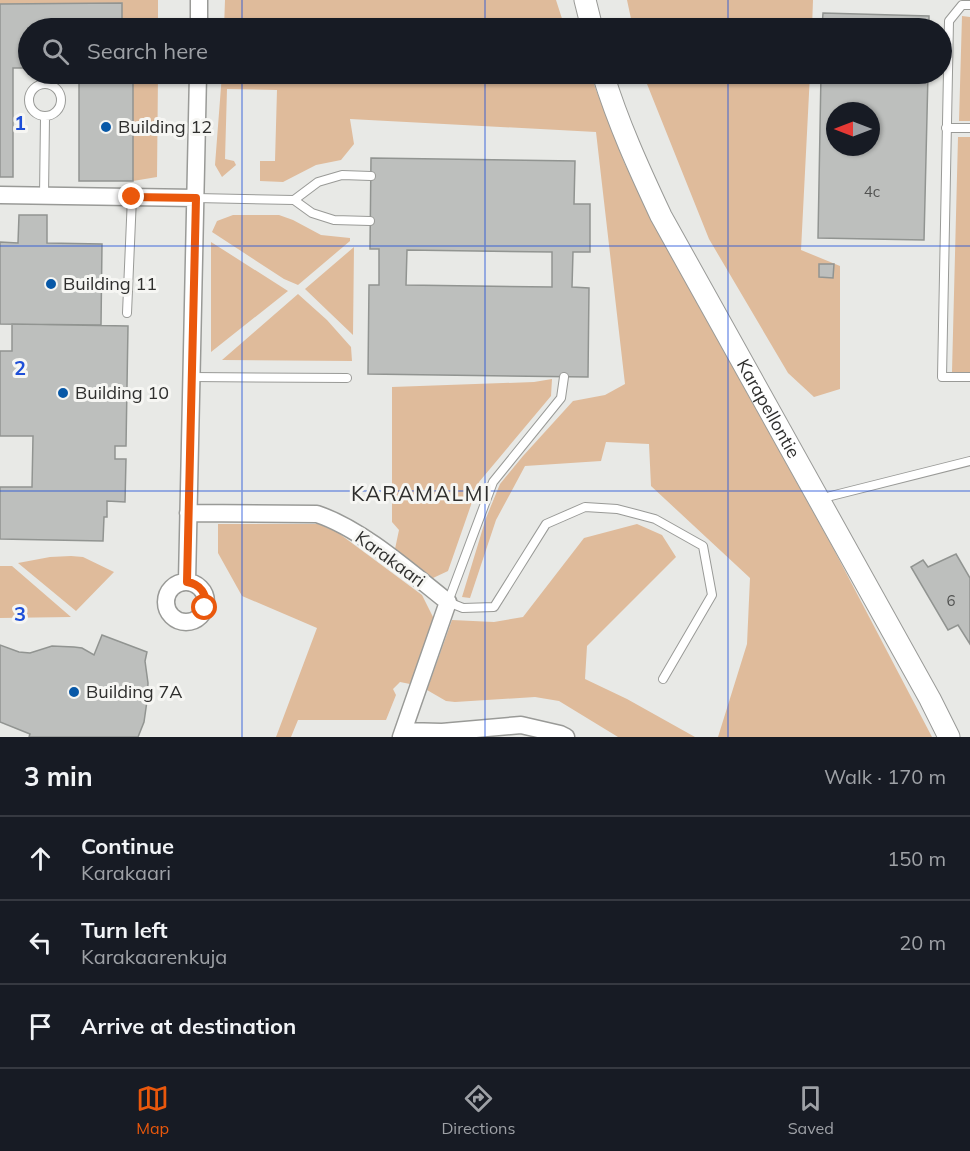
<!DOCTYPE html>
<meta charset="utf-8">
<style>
body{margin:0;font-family:Mulish,sans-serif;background:#242831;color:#f1f3f6}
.compass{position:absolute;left:826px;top:102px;width:54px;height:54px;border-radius:50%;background:#171b24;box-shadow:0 2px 4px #0004;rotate:270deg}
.stop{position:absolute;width:18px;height:18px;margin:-14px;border:4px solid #ea580c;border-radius:50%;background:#fff}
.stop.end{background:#ea580c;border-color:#fff;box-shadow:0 2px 6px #0008}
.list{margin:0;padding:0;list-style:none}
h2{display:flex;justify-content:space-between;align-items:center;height:78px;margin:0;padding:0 24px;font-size:26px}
h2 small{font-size:20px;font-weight:400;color:#9ea1a6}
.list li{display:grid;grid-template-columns:39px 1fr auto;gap:18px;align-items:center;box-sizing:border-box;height:84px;padding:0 24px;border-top:2px solid #363941}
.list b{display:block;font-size:22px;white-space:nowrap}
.list p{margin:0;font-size:20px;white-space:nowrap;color:#9ea1a6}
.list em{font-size:20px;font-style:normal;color:#9ea1a6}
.icon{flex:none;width:33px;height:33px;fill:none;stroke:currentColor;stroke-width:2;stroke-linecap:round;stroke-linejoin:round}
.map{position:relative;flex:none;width:970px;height:737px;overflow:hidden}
.search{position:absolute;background:#171b24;box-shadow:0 2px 4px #0004;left:18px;right:18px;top:18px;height:66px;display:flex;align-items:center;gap:15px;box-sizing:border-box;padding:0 21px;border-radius:33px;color:#9ea1a6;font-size:22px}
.sheet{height:330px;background:#171b24}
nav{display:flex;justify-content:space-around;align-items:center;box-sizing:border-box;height:84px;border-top:2px solid #363941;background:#171b24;font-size:16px;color:#9ea1a6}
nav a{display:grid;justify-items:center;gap:3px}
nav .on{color:#ea580c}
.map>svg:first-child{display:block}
.green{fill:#dfbb9b}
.building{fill:#bdbfbd;stroke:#919491;stroke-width:1.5;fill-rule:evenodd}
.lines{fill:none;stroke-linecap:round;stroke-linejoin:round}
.service-casing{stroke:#999a97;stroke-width:10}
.minor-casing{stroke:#999a97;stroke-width:19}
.tertiary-casing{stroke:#999a97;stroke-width:23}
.service{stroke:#fff;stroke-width:8}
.minor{stroke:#fff;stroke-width:16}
.tertiary{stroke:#fff;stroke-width:21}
.route{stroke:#ea580c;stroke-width:8}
.grid{fill:none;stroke:#1d4ed8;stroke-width:1.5;stroke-opacity:0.55}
.poi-dot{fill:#0758a7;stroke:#f6f6f3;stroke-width:2}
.labels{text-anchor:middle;stroke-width:6;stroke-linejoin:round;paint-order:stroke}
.number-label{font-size:15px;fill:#525352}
.poi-label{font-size:18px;fill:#2f2f2e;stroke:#f6f6f3;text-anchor:start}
.street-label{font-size:18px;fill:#2f2f2e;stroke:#f6f6f3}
.quarter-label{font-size:21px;letter-spacing:1.5px;fill:#2f2f2e;stroke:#f6f6f3}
.grid-label{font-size:20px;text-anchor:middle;font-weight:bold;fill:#1d4ed8;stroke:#f6f6f3;stroke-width:6;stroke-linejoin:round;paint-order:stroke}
</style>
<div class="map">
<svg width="970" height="737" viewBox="0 0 970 737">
<rect width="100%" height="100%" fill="#e8e9e6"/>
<path class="green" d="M0 0H158V28H142V25H130L128 20 122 21V3L0 4Z
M225 0H556L565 28H224Z
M627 0H813L812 28H633Z
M962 16 970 17V121H959Z
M133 74H158L157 177 133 181Z
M222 74H590L624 162 656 229 832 546 932 737H718L747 644 750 578 651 486 649 444 606 442 601 461 525 466 496 520 470 598 462 597 486 518 500 484 523 456 573 401 605 395 625 384 596 132 350 119 354 144 341 160 316 165 283 182 260 181V161H275L277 90 227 89 225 159 234 161 236 165 222 177 215 165Z
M643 74H810L801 250 840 266V389L814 397 788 373 709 239Z
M958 137H970V373L952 372Z
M233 215H279L293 220 321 235 350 238V241L298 285 284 279 212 232 217 221Z
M211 242 288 291 211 352Z
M354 247 353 335 305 289Z
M298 294 327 320 351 347 352 361 222 360Z
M552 379 551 396 479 482 448 571 433 578 395 549 399 530 392 522V387L534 382Z
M218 524H318L337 532 422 595 434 619 410 684 400 682 393 689 396 695 386 720H298L291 737H276L317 628 242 596 218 553Z
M637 524 662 535 676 557 587 646 585 679 627 699 695 737H618L559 701 535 697 455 702 446 701 427 690 452 620 494 622 523 617 584 538Z
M71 556 83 557 114 572 76 611 18 563 50 557Z
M0 566H12L71 617 0 618Z"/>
<path class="building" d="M122 3V21L128 20 130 25H142V28H28V68H13V177H0V4Z
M823 13 929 16V28H822Z
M79 74H133V181H79Z
M821 74H928L924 240 818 238ZM835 111H871V147H835Z
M371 158 575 161 574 204H590V252H573L572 287 589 288 588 377 368 374 369 285H379V249H370ZM407 250 552 252V287L406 285Z
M19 215H47V243L102 244 101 325 0 324V242L18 243Z
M819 264H834L833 278 819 277Z
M12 324 128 326 126 446H115V459H126L125 502 107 501V517H104L103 541 0 539V487H32L33 436H0V351H12Z
M956 554 970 578V644L958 625 948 630 911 567 923 560 928 567Z
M102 635 147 652 145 661 148 683 147 701 144 722 138 737H29L30 734 0 722V645L19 652 30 653 52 646 74 647 82 648 94 655Z"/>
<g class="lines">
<defs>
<path id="service" d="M970 5H962L949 21 942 377H970
M29 100a16 16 0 1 1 32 0a16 16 0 1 1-32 0Z
M946 128H970
M44 196 45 117
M196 198 294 200 312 213 334 220 370 221
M294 200 318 182 342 175 371 176
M127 313 132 197
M191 377 347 378
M564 377 561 398 493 482 448 602 463 608 494 607 546 524 585 507 617 509 655 519 703 546 712 595 663 679
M819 499 970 461"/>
<path id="minor" d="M199 28V0
M0 195 196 198
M188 513 317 514C362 529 410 572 448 602L401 737
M187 582 198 74
M166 602a20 20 0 1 1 40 0a20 20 0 1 1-40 0Z
M404 731 442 732 521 725 560 734 566 737"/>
<g id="tertiary">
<path d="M585 0 592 28"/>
<path id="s1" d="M603 74C618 123 639 169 661 216L930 699 949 737"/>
</g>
</defs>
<use href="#service" class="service-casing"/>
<use href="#minor" class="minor-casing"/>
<use href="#tertiary" class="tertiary-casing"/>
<use href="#service" class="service"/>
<use href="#minor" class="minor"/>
<use href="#tertiary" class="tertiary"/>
</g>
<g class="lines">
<path class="route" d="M132 197 196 198 187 582C200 584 208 594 205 608"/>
</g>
<path class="grid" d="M242 0V28M485 0V28M728 0V28M242 74V737M485 74V737M728 74V737M0 246H970M0 491H970"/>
<g class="poi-dot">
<circle cx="106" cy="127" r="6"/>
<circle cx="51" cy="284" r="6"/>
<circle cx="63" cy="393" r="6"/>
<circle cx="74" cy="692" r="6"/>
</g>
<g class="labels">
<g class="number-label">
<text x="872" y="197">4c</text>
<text x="951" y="606">6</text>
</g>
<g class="poi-label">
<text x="118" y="133">Building 12</text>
<text x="63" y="290">Building 11</text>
<text x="75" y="399">Building 10</text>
<text x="86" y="698">Building 7A</text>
</g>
<g class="street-label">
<text dy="6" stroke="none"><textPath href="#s1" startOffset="374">Karapellontie</textPath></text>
<text transform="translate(390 559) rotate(36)" y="6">Karakaari</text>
</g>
<g class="quarter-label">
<text x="421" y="501">KARAMALMI</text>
</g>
</g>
<g class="grid-label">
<text x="20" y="130">1</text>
<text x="20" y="375">2</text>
<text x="20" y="621">3</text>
</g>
</svg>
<svg class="compass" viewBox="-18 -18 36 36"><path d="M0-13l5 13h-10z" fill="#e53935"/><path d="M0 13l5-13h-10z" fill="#9ea1a6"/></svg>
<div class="stop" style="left:205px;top:608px"></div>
<div class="stop end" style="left:132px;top:197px"></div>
<div class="search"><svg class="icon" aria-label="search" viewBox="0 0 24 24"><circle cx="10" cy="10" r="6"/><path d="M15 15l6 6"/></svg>Search here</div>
</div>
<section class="sheet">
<h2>3 min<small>Walk · 170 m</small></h2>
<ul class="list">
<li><svg class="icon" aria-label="ahead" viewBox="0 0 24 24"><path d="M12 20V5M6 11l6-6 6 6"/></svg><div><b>Continue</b><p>Karakaari</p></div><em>150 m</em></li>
<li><svg class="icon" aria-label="left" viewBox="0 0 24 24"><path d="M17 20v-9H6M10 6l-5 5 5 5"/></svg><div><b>Turn left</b><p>Karakaarenkuja</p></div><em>20 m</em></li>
<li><svg class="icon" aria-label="arrive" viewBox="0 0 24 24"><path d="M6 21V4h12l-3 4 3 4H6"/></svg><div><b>Arrive at destination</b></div></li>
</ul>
</section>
<nav>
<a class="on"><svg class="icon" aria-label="map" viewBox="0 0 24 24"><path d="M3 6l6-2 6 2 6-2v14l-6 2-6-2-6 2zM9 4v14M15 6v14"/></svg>Map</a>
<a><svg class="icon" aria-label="directions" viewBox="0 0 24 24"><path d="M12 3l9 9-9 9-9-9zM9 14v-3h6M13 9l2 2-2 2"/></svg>Directions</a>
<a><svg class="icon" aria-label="saved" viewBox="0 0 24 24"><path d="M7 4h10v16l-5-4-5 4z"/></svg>Saved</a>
</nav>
